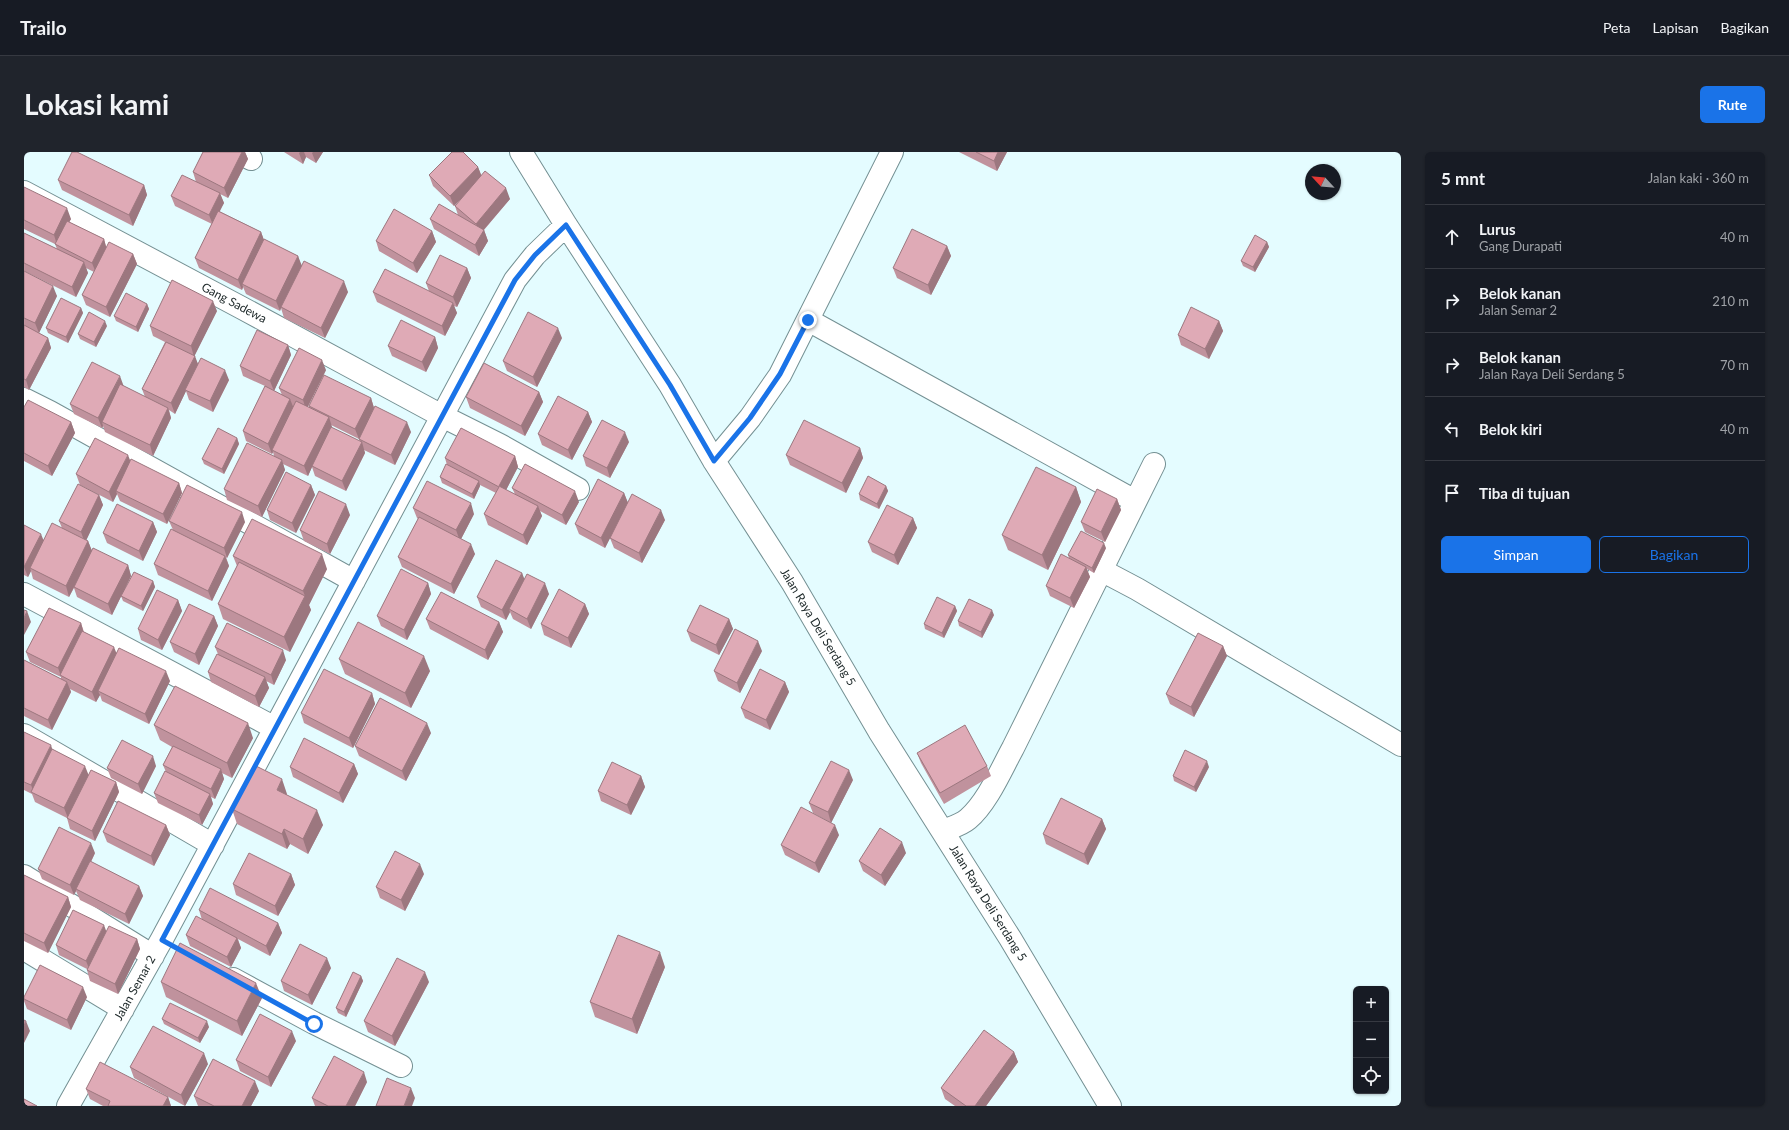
<!DOCTYPE html>
<html lang="id">
<meta charset="utf-8">
<style>
body{margin:0;font-family:Lato,sans-serif;background:#20242c;color:#f1f3f6}
.controls{position:absolute;right:12px;bottom:12px;display:grid;overflow:hidden;border-radius:6px;box-shadow:0 1px 3px #0004}
.controls button{width:36px;height:36px;display:grid;place-items:center;padding:0;border:0;border-bottom:1px solid #363941;background:#171b24;color:#f1f3f6;font:20px sans-serif}
.compass{position:absolute;left:1281px;top:12px;width:36px;height:36px;border-radius:50%;background:#171b24;box-shadow:0 1px 3px #0004;rotate:296deg}
.stop{position:absolute;width:12px;height:12px;margin:-9px;border:3px solid #1a73e8;border-radius:50%;background:#fff}
.stop.end{background:#1a73e8;border-color:#fff;box-shadow:0 1px 4px #0008}
.list{margin:0;padding:0;list-style:none}
h2{display:flex;justify-content:space-between;align-items:center;height:52px;margin:0;padding:0 16px;font-size:17px}
h2 small{font-size:13px;font-weight:400;color:#9ea1a6}
.list li{display:grid;grid-template-columns:26px 1fr auto;gap:12px;align-items:center;box-sizing:border-box;height:64px;padding:0 16px;border-top:1px solid #363941}
.list b{display:block;font-size:15px;white-space:nowrap}
.list p{margin:0;font-size:13px;white-space:nowrap;color:#9ea1a6}
.list em{font-size:13px;font-style:normal;color:#9ea1a6}
.actions{display:flex;gap:8px;padding:12px 16px}
.actions a{flex:1;padding:9px 0;border:1px solid #1a73e8;border-radius:6px;text-align:center;font-size:14px;color:#1a73e8}
.actions .main{background:#1a73e8;color:#fff}
.icon{flex:none;width:22px;height:22px;fill:none;stroke:currentColor;stroke-width:2;stroke-linecap:round;stroke-linejoin:round}
.map{position:relative;flex:none;width:1377px;height:954px;overflow:hidden;border-radius:6px}
header{display:flex;align-items:center;gap:24px;box-sizing:border-box;height:56px;padding:0 20px;background:#171b24;border-bottom:1px solid #363941}
header strong{font-size:19px}
nav{display:flex;gap:22px;margin-inline-start:auto;font-size:14px}
.intro{display:flex;align-items:center;justify-content:space-between;box-sizing:border-box;height:96px;padding:0 24px}
h1{margin:0;font-size:28px}
.button{padding:10px 18px;border-radius:6px;background:#1a73e8;color:#fff;font-size:14px;font-weight:700}
main{display:flex;gap:24px;padding:0 24px}
aside{flex:1;background:#171b24;border-radius:6px;box-shadow:0 1px 3px #0004}
.map>svg:first-child{display:block}
.lines{fill:none;stroke-linecap:round;stroke-linejoin:round}
.minor-casing{stroke:#749093;stroke-width:24}
.minor{stroke:#fff;stroke-width:22}
.wall{fill:#c0929d;fill-rule:evenodd}
.shaded-wall{fill:#9c777f}
.building{fill:#dfaab6;stroke:#9c777f}
.route{stroke:#1a73e8;stroke-width:5}
.labels{text-anchor:middle;stroke-width:4;stroke-linejoin:round;paint-order:stroke}
.street-label{font-size:12px;fill:#1b2627;stroke:#fff}
</style>
<header>
<strong>Trailo</strong>
<nav><a>Peta</a><a>Lapisan</a><a>Bagikan</a></nav>
</header>
<div class="intro"><h1>Lokasi kami</h1><a class="button">Rute</a></div>
<main>
<div class="map">
<svg width="1377" height="954" viewBox="0 0 1377 954">
<rect width="100%" height="100%" fill="#e4fcff"/>
<g class="lines">
<defs>
<path id="minor" d="M213 0 227 7
M497 0 542 73 646 233 690 309 768 430 855 579 986 786 1086 954
M0 40 218 156 418 264 476 293 554 337
M784 168 1111 349
M0 247 26 260 330 429
M690 309 726 266 756 223 868 0
M1077 418 1113 437 1377 593
M0 442 251 576
M0 583 189 693
M919 679C926 676 937 673 944 667 963 651 977 618 989 596L1130 312
M0 724 129 804
M0 797 99 857
M209 827 290 871 377 914
M44 954 138 787 491 128 511 103 542 73"/>
</defs>
<use href="#minor" class="minor-casing"/>
<use href="#minor" class="minor"/>
</g>
<path class="wall" d="M179 0H221L224 7 204 46 196 42 200 51 195 59 237 80 240 88 274 104 277 114 324 140 301 186 260 166 257 156 256 159 222 142 219 135 218 138 175 116 171 106 188 72 151 54 147 44 172 30 169 20Z
M260 0H299L292 11 282 5 279 12Z
M935 0H983L973 19Z
M454 15 457 23 486 47 460 78 464 89 455 104 410 77 406 67 434 63 431 54 441 42 430 54 409 34 405 23Z
M34 28 120 33 123 43 109 74 38 38Z
M0 35 47 67 45 70 80 87 82 95 109 102 113 112 86 165 62 153 58 143 70 120 62 116 64 121 52 145 0 119V81L33 97 31 92 0 77Z
M408 79 412 90 393 121 355 99 352 89Z
M1243 90 1245 95 1231 120 1219 114 1217 109Z
M923 94 927 104 907 143 873 126 869 116Z
M443 116 447 126 433 155 430 154 433 161 421 184 353 150 349 140 405 139 402 131Z
M0 119 33 144 15 181 24 186 27 196 5 238 0 235Z
M123 152 125 157 114 180 92 169 90 164Z
M57 156 59 161 44 191 24 181 22 176Z
M193 159 170 204 174 212 205 228 189 260 165 248 162 239 151 262 145 258 147 266 129 304 81 280 79 274 78 276 50 262 46 252 99 234 121 245 118 237 141 190 129 184 126 174Z
M1195 169 1199 179 1185 207 1157 193 1154 183Z
M83 174 72 195 56 187 54 182Z
M411 185 414 196 402 220 368 204 364 194Z
M538 186 513 235 483 219 479 209Z
M264 193 267 203 250 239 258 243 255 236 302 218 284 255 286 256 285 254 347 246 350 256 387 280 371 313 340 298 341 301 322 339 291 324 288 315 284 324 259 312 261 318 238 365 203 348 200 337 250 304 249 300 248 302 222 289 219 279 241 234 219 224 216 214ZM307 273 335 287 336 290 308 276Z
M515 240 519 250 501 284 446 256 442 245Z
M0 255 47 270 51 281 28 324 0 309Z
M564 260 568 270 548 308 518 293 514 282Z
M213 286 215 292 200 322 180 312 178 307Z
M605 290 586 326 562 314 559 304Z
M836 296 839 306 822 341 766 313 762 303Z
M491 304 494 315 482 338 491 342 488 336 555 350 542 373 516 359 518 364 503 393 464 373 460 362 472 341 456 333V334L450 347 418 331 416 325 423 313 421 306Z
M106 309 155 331 158 341 143 372 96 349 93 342 89 350 56 333 52 322Z
M287 333 291 343 272 381 246 368 243 358Z
M862 334 864 339 855 357 836 348 835 342Z
M1052 335 1057 350 1024 418 984 398 978 383Z
M600 341 604 351 641 368 618 411 590 396 586 386 581 396 555 382 551 372Z
M75 343 79 353 62 388 64 389 68 399 104 413 107 424 88 463 53 445 50 436 45 445 9 427 7 419 4 425 0 423V373L20 388 38 376 35 369Z
M1093 347 1097 358 1081 390 1061 380 1057 370Z
M389 356 450 362 437 387 451 402 430 442 378 415 374 405 394 367 393 366Z
M326 363 306 402 280 389 276 378Z
M889 366 893 376 874 413 848 400 844 390Z
M145 369 221 370 203 406 202 405 205 414 188 449 134 423 130 412 149 378Z
M129 370 133 380 119 409 83 391 79 381Z
M1082 396 1070 421 1063 417 1066 425 1050 456 1026 444 1022 434 1045 406 1044 403Z
M209 404 303 417 285 453 287 458 266 500 199 467 194 452 213 414Z
M498 421 500 428 525 442 507 477 489 467 486 460 482 468 457 455 453 445Z
M129 429 131 435 119 459 99 449 97 444Z
M404 431 407 442 383 488 357 474 353 464Z
M154 448 158 459 138 498 117 488 114 477Z
M561 452 565 462 547 496 520 483 517 472Z
M931 454 933 459 920 486 901 477 900 472Z
M970 463 958 486 935 474 934 469Z
M190 464 194 474 175 513 150 500 146 490Z
M402 467 475 470 479 480 464 508 406 477Z
M705 467 709 477 695 503 667 489 663 479Z
M57 471 60 480 93 501 146 529 125 572 78 549 76 543 72 550 46 537 47 540 28 578 0 564V508L37 527V525L6 510 2 500Z
M1199 494 1203 504 1170 565 1146 552 1142 542Z
M191 495 262 508 250 533 242 529 245 536 235 555 187 530 184 520 194 502Z
M738 499 716 541 694 529 690 519Z
M315 507 406 519 387 556 321 522Z
M761 530 765 540 746 578 721 566 717 556Z
M348 541 351 552 329 596 280 571 277 561Z
M130 573 229 586 208 626 198 621 200 627 191 647 187 645 189 652 178 673 134 651 130 641 142 620 139 613 148 595 136 588Z
M0 580 28 598 64 623 92 630 95 640 71 689 46 677 43 666 11 650 8 642 0 638Z
M407 581 382 629 335 604 331 594Z
M893 601 963 614 967 624 920 652 897 611Z
M330 612 334 622 319 651 269 625 266 615Z
M132 614 118 642 87 626 83 616Z
M1185 615 1172 640 1150 629 1149 624Z
M617 624 621 635 607 663 577 649 574 639Z
M829 628 807 671 789 661 785 651Z
M263 642V643L299 673 284 702 266 692 263 697 213 672 208 657Z
M1078 667 1082 677 1064 713 1022 692 1019 682Z
M142 673 146 683 130 714 83 690 79 680Z
M815 683 795 721 761 703 757 693Z
M71 701 67 710 115 734 119 744 105 772 56 748 52 739 50 743 18 727 14 717Z
M882 701 861 734 839 719 835 709Z
M267 722 271 733 254 764 212 743 209 732Z
M400 722 381 759 356 746 352 735Z
M0 723 44 745 47 755 24 801 0 789Z
M175 758 254 771 258 781 246 804 214 787 217 796 207 815 166 794 162 783 178 768Z
M82 780 113 787 116 797 94 842 66 829 63 818V817L35 803 32 793Z
M641 815 613 882 571 865 566 850Z
M307 816 288 853 260 839 257 829Z
M337 824 339 829 322 865 314 861 312 856Z
M137 830 238 846 218 884 142 845Z
M405 830 371 894 344 880 340 869Z
M0 845H63L47 878 3 857 0 849Z
M138 867 185 875 176 891 140 872Z
M272 889 247 935 216 919 212 908Z
M990 900 994 910 962 954H931L921 947 917 936Z
M184 912 161 954 110 926 106 915Z
M343 930 331 954H291L288 946Z
M62 937 144 945 147 954H79L66 947Z
M235 939 227 954H174L170 944Z"/>
<path class="shaded-wall" d="M218 0H221L224 7 204 46 200 36Z
M276 0H280L282 5 279 12 275 1Z
M289 0H299L292 11 288 1Z
M974 0H983L973 19 970 9Z
M454 15 458 25 430 54 426 44Z
M120 33 123 43 109 74 105 63Z
M482 36 486 47 456 82 452 72Z
M196 41 200 51 189 73 185 63Z
M43 56 47 67 33 93 30 83Z
M460 78 464 89 455 104 451 93Z
M408 79 412 90 393 121 389 111Z
M237 80 241 91 218 132 219 135 218 138 214 128Z
M80 87 83 98 72 121 68 111Z
M1243 90 1245 95 1231 120 1229 115Z
M923 94 927 104 907 143 904 133Z
M109 102 113 112 86 165 82 155Z
M274 104 278 114 257 155V156L256 159 252 149Z
M60 110 64 121 52 145 48 135Z
M443 116 447 126 433 155 429 145Z
M320 129 324 140 301 186 297 176Z
M29 134 33 144 15 181 11 171Z
M189 149 193 159 170 205 167 194Z
M429 151 433 161 421 184 418 174Z
M123 152 125 157 114 180 112 175Z
M57 156 59 161 44 191 42 185Z
M81 169 83 174 72 195 70 190Z
M1195 169 1199 179 1185 207 1181 197Z
M534 176 538 186 513 235 509 225Z
M411 185 414 196 402 220 398 210Z
M24 186 27 196 5 238 2 228Z
M264 193 267 203 250 239 246 229Z
M171 204 175 215 161 238 162 239 151 262 147 251Z
M298 208 302 218 282 258 279 248Z
M201 218 205 228 189 260 186 249Z
M96 224 100 235 78 270 79 274 78 276 74 266Z
M515 240 519 250 501 284 497 274Z
M347 246 350 256 335 287 331 277Z
M266 247 270 257 248 298 249 300 248 302 244 292Z
M144 256 147 266 129 304 126 293Z
M564 260 568 270 548 308 544 298Z
M305 265 308 275 289 314H288V315L284 324 280 314Z
M47 270 51 281 28 324 24 314Z
M383 270 387 280 371 313 367 303Z
M601 280 605 290 586 326 583 316Z
M213 286 215 292 200 322 198 317Z
M338 290 341 301 322 339 318 329Z
M836 296 839 306 822 341 818 331Z
M104 303 108 313 92 339 93 342 89 350 85 340Z
M491 304 494 315 479 344 475 334Z
M258 308 261 318 238 365 234 354Z
M455 329 456 334 450 347 448 342Z
M155 331 158 341 143 372 139 362Z
M287 333 291 343 272 381 268 371Z
M862 334 864 339 855 357 853 352Z
M1052 335 1057 350 1024 418 1018 403Z
M551 339 555 350 542 373 538 363Z
M600 341 604 351 581 396 577 386Z
M75 343 79 353 61 391 57 380Z
M1093 347 1097 358 1081 390 1077 380Z
M447 351 450 362 436 389 432 378Z
M322 352 326 363 306 402 303 392Z
M514 354 518 364 503 393 499 383Z
M637 358 641 368 618 411 615 401Z
M218 360 221 370 203 406 200 396Z
M889 366 893 376 874 413 870 403Z
M129 370 133 380 119 409 115 399Z
M17 382 21 392 6 416 7 419 4 425 0 415Z
M64 389 68 399 45 445 42 434Z
M1080 391 1082 396 1070 421 1068 416Z
M447 392 451 402 430 442 427 432Z
M298 402 303 417 285 453 287 458 266 500 260 485 281 444 279 439Z
M201 404 205 414 188 449 184 439Z
M104 413 107 424 88 463 84 452Z
M1062 415 1066 425 1050 456 1046 446Z
M498 421 502 431 485 457 486 460 482 468 478 458Z
M129 429 131 435 119 459 117 454Z
M404 431 407 442 383 488 380 478Z
M521 431 525 442 507 477 503 467Z
M154 448 158 459 138 498 134 488Z
M561 452 565 462 547 496 544 486Z
M931 454 933 459 920 486 918 481Z
M968 458 970 463 958 486 957 480Z
M3 459 7 470 0 483V466Z
M190 464 194 474 175 513 171 502Z
M705 467 709 477 695 503 692 493Z
M475 470 479 480 464 508 461 498Z
M57 471 60 482 37 524 34 516Z
M734 489 738 499 716 541 713 531Z
M1199 494 1203 504 1170 565 1167 555Z
M90 495 94 505 74 539 76 543 72 550 68 540Z
M259 498 262 508 250 533 247 523Z
M400 504 406 519 387 556 381 541Z
M142 519 146 529 125 572 121 562Z
M241 525 245 536 235 555 231 544Z
M43 530 47 540 28 578 24 568Z
M761 530 765 540 746 578 742 568Z
M348 541 351 552 329 596 325 586Z
M224 571 229 586 208 626 203 611Z
M403 571 407 581 382 629 378 619Z
M27 593 30 603 10 641 7 633Z
M129 604 132 614 118 642 114 632Z
M1183 609 1185 615 1172 640 1170 635Z
M330 612 334 622 319 651 315 641Z
M61 614 65 624 44 666 40 656Z
M197 617 200 627 191 647 187 637Z
M825 618 829 628 807 671 804 660Z
M617 624 621 635 607 663 603 653Z
M258 627 263 642 258 653 253 638Z
M92 630 95 640 71 689 68 679Z
M186 642 189 652 178 673 175 663Z
M293 658 299 673 284 702 279 687Z
M1078 667 1082 677 1064 713 1060 702Z
M142 673 146 683 130 714 127 704Z
M811 673 815 683 795 721 791 711Z
M260 677 266 692 263 697 258 682Z
M878 690 882 701 861 734 857 723Z
M67 691 71 701 53 738 52 737V739L50 743 46 733Z
M396 712 400 722 381 759 377 748Z
M267 722 271 733 254 764 251 754Z
M115 734 119 744 105 772 101 762Z
M44 745 47 755 24 801 20 791Z
M254 771 258 781 246 804 242 794Z
M80 773 84 784 66 819 62 809Z
M213 786 217 796 207 815 203 805Z
M113 787 116 797 94 842 91 832Z
M636 800 641 815 613 882 608 867Z
M303 806 307 816 288 853 284 843Z
M401 820 405 830 371 894 368 884Z
M337 824 339 829 322 865 320 860Z
M232 831 238 846 218 884 213 869Z
M59 835 63 845 47 878 43 868Z
M2 869 6 879 0 891V874Z
M183 869 185 875 176 891 174 886Z
M268 879 272 889 247 935 244 925Z
M990 900 994 910 962 954H951Z
M180 901 184 912 161 954 157 943Z
M340 920 343 930 331 954H322Z
M231 929 235 939 227 954H218Z
M387 936 391 946 388 954H380Z
M144 945 147 954H139Z"/>
<path class="building" d="M48 0H53L120 33 105 63 34 28Z
M179 0H218L200 36 169 20Z
M428 0H439L454 15 426 44 405 23Z
M952 0H974L970 9Z
M461 19 482 36 452 72 431 54Z
M158 23 196 41 185 63 147 44Z
M0 35 43 56 30 83 0 68Z
M415 52 460 78 451 93 406 67Z
M370 57 408 79 389 111 352 89Z
M194 59 237 80 214 128 171 106Z
M43 69 80 87 68 111 31 92Z
M888 77 923 94 904 133 869 116Z
M0 81 60 110 48 135 0 111Z
M1231 83 1243 90 1229 115 1217 109Z
M240 87 274 104 252 149 218 132Z
M85 90 109 102 82 155 58 143Z
M416 103 443 116 429 145 402 131Z
M280 109 320 129 297 176 257 155Z
M361 117 429 151 418 174 349 140Z
M0 119 29 134 11 171 0 166Z
M148 128 189 149 167 194 126 174Z
M102 141 123 152 112 175 90 164Z
M37 146 57 156 42 185 22 176Z
M1167 155 1195 169 1181 197 1154 183Z
M65 160 81 169 70 190 54 182Z
M504 160 534 176 509 225 479 209Z
M377 168 411 185 398 210 364 194Z
M0 173 24 186 2 228 0 227Z
M233 178 264 193 246 229 216 214Z
M142 190 171 204 147 251 118 237Z
M275 196 298 208 279 248 255 236Z
M177 206 201 218 186 249 161 238Z
M68 210 96 224 74 266 46 252Z
M460 211 515 240 497 274 442 245Z
M300 223 347 246 331 277 285 254Z
M96 232 144 256 126 293 78 270Z
M241 234 266 247 244 292 219 279Z
M534 244 564 260 544 298 514 282Z
M4 248 47 270 24 314 0 301V255Z
M272 249 305 265 280 314 248 298Z
M351 254 383 270 367 303 335 287Z
M578 268 601 280 583 316 559 304Z
M780 268 836 296 818 331 762 303Z
M307 275 338 290 318 329 288 314Z
M194 276 213 286 198 317 178 307Z
M437 276 491 304 475 334 514 354 499 383 460 362 475 335 421 306Z
M71 286 104 303 85 340 52 322Z
M223 291 258 308 234 354 200 337Z
M107 307 155 331 139 362 92 339Z
M422 312 455 329 448 342 416 325Z
M501 312 551 339 538 363 488 336Z
M1012 315 1052 335 1018 403 978 383Z
M262 320 287 333 268 371 243 358Z
M844 324 862 334 853 352 835 342Z
M574 327 600 341 577 386 551 372Z
M403 329 447 351 432 378 389 356Z
M54 332 75 343 57 380 35 369Z
M163 333 218 360 200 396 145 369Z
M1073 337 1093 347 1077 380 1057 370Z
M295 339 322 352 303 392 276 378Z
M608 342 637 358 615 401 586 386Z
M93 352 129 370 115 399 79 381Z
M863 353 889 366 870 403 844 390Z
M395 365 447 392 427 432 374 405Z
M228 367 298 402 279 439 209 404Z
M28 371 64 389 42 434 6 416Z
M0 373 17 382 0 415Z
M147 377 201 404 184 439 130 412Z
M1057 379 1080 391 1068 416 1044 403Z
M69 396 104 413 84 452 50 435Z
M1037 402 1062 415 1046 446 1022 434Z
M472 408 498 421 478 458 453 445Z
M215 410 281 444 260 485 194 452Z
M377 417 404 431 380 478 353 464Z
M110 420 129 429 117 454 97 444Z
M503 422 521 431 503 467 485 457Z
M535 437 561 452 544 486 517 472Z
M133 438 154 448 134 488 114 477Z
M417 440 475 470 461 498 402 467Z
M913 445 931 454 918 481 900 472Z
M945 447 968 458 957 480 934 469Z
M165 452 190 464 171 502 146 490Z
M676 453 705 467 692 493 663 479Z
M25 456 57 471 34 516 2 500Z
M0 458 3 459 0 466Z
M334 470 400 504 381 541 315 507Z
M203 471 259 498 247 523 191 495Z
M711 477 734 489 713 531 690 519Z
M58 479 90 495 68 540 36 523Z
M1174 481 1199 494 1167 555 1142 542Z
M95 496 142 519 121 562 74 539Z
M193 502 241 525 231 544 184 520Z
M0 508 43 530 24 568 0 556Z
M300 517 348 541 325 586 277 561Z
M736 517 761 530 742 568 717 556Z
M151 534 224 571 203 611 130 573Z
M356 546 403 571 378 619 331 594Z
M941 573 963 614 916 641 893 601Z
M0 580 27 593 7 633 0 630Z
M280 586 330 612 315 641 266 615Z
M98 588 129 604 114 632 83 616Z
M149 594 197 617 187 637 139 613Z
M28 597 61 614 40 656 7 640Z
M1161 598 1183 609 1170 635 1149 624Z
M807 609 825 618 804 660 785 651Z
M588 610 617 624 603 653 574 639Z
M230 613 258 627 253 638 293 658 279 687 260 677 258 682 208 657Z
M67 618 92 630 68 679 43 666Z
M141 619 186 642 175 663 130 641Z
M1037 646 1078 667 1060 702 1019 682Z
M94 649 142 673 127 704 79 680Z
M777 655 811 673 791 711 757 693Z
M35 675 67 691 46 733 14 717Z
M856 676 878 690 857 723 835 709Z
M371 699 396 712 377 748 352 735Z
M225 701 267 722 251 754 209 732Z
M66 709 115 734 101 762 52 737Z
M0 723 44 745 20 791 0 781Z
M186 736 254 771 242 794 175 758Z
M49 758 80 773 62 809 32 793Z
M172 764 213 786 203 805 162 783Z
M85 774 113 787 91 832 63 818Z
M594 783 636 800 608 867 566 850Z
M156 791 232 831 213 869 137 830Z
M276 792 303 806 284 843 257 829Z
M373 806 401 820 368 884 340 869Z
M16 813 59 835 43 868 0 847V845Z
M329 820 337 824 320 860 312 856Z
M146 851 183 869 174 886 138 867Z
M236 862 268 879 244 925 212 908Z
M0 868 2 869 0 874Z
M129 874 180 901 157 943 106 915Z
M960 878 990 900 951 954H942L917 936Z
M310 904 340 920 322 954H304L288 946Z
M189 907 231 929 218 954H190L170 944Z
M76 910 144 945 139 954H84L86 949 62 937Z
M363 926 387 936 380 954H352Z
M0 947 13 954H0Z"/>
<g class="lines">
<path class="route" d="M290 872 138 788 491 128 511 103 542 73 646 233 690 309 726 266 756 222 784 168"/>
</g>
<g class="labels">
<g class="street-label">
<text transform="translate(210 151) rotate(28)" y="4">Gang Sadewa</text>
<text transform="translate(794 475) rotate(59)" y="4">Jalan Raya Deli Serdang 5</text>
<text transform="translate(964 751) rotate(58)" y="4">Jalan Raya Deli Serdang 5</text>
<text transform="translate(111 836) rotate(-61)" y="4">Jalan Semar 2</text>
</g>
</g>
</svg>
<div class="controls">
<button>+</button>
<button>−</button>
<button><svg class="icon" aria-label="locate" viewBox="0 0 24 24"><circle cx="12" cy="12" r="6"/><path d="M12 2v4M12 18v4M2 12h4M18 12h4"/></svg></button>
</div>
<svg class="compass" viewBox="-18 -18 36 36"><path d="M0-13l5 13h-10z" fill="#e53935"/><path d="M0 13l5-13h-10z" fill="#9ea1a6"/></svg>
<div class="stop" style="left:290px;top:872px"></div>
<div class="stop end" style="left:784px;top:168px"></div>
</div>
<aside>
<h2>5 mnt<small>Jalan kaki · 360 m</small></h2>
<ul class="list">
<li><svg class="icon" aria-label="ahead" viewBox="0 0 24 24"><path d="M12 20V5M6 11l6-6 6 6"/></svg><div><b>Lurus</b><p>Gang Durapati</p></div><em>40 m</em></li>
<li><svg class="icon" aria-label="right" viewBox="0 0 24 24"><path d="M7 20v-9h11M14 6l5 5-5 5"/></svg><div><b>Belok kanan</b><p>Jalan Semar 2</p></div><em>210 m</em></li>
<li><svg class="icon" aria-label="right" viewBox="0 0 24 24"><path d="M7 20v-9h11M14 6l5 5-5 5"/></svg><div><b>Belok kanan</b><p>Jalan Raya Deli Serdang 5</p></div><em>70 m</em></li>
<li><svg class="icon" aria-label="left" viewBox="0 0 24 24"><path d="M17 20v-9H6M10 6l-5 5 5 5"/></svg><div><b>Belok kiri</b></div><em>40 m</em></li>
<li><svg class="icon" aria-label="arrive" viewBox="0 0 24 24"><path d="M6 21V4h12l-3 4 3 4H6"/></svg><div><b>Tiba di tujuan</b></div></li>
</ul>
<div class="actions"><a class="main">Simpan</a><a>Bagikan</a></div>
</aside>
</main>
